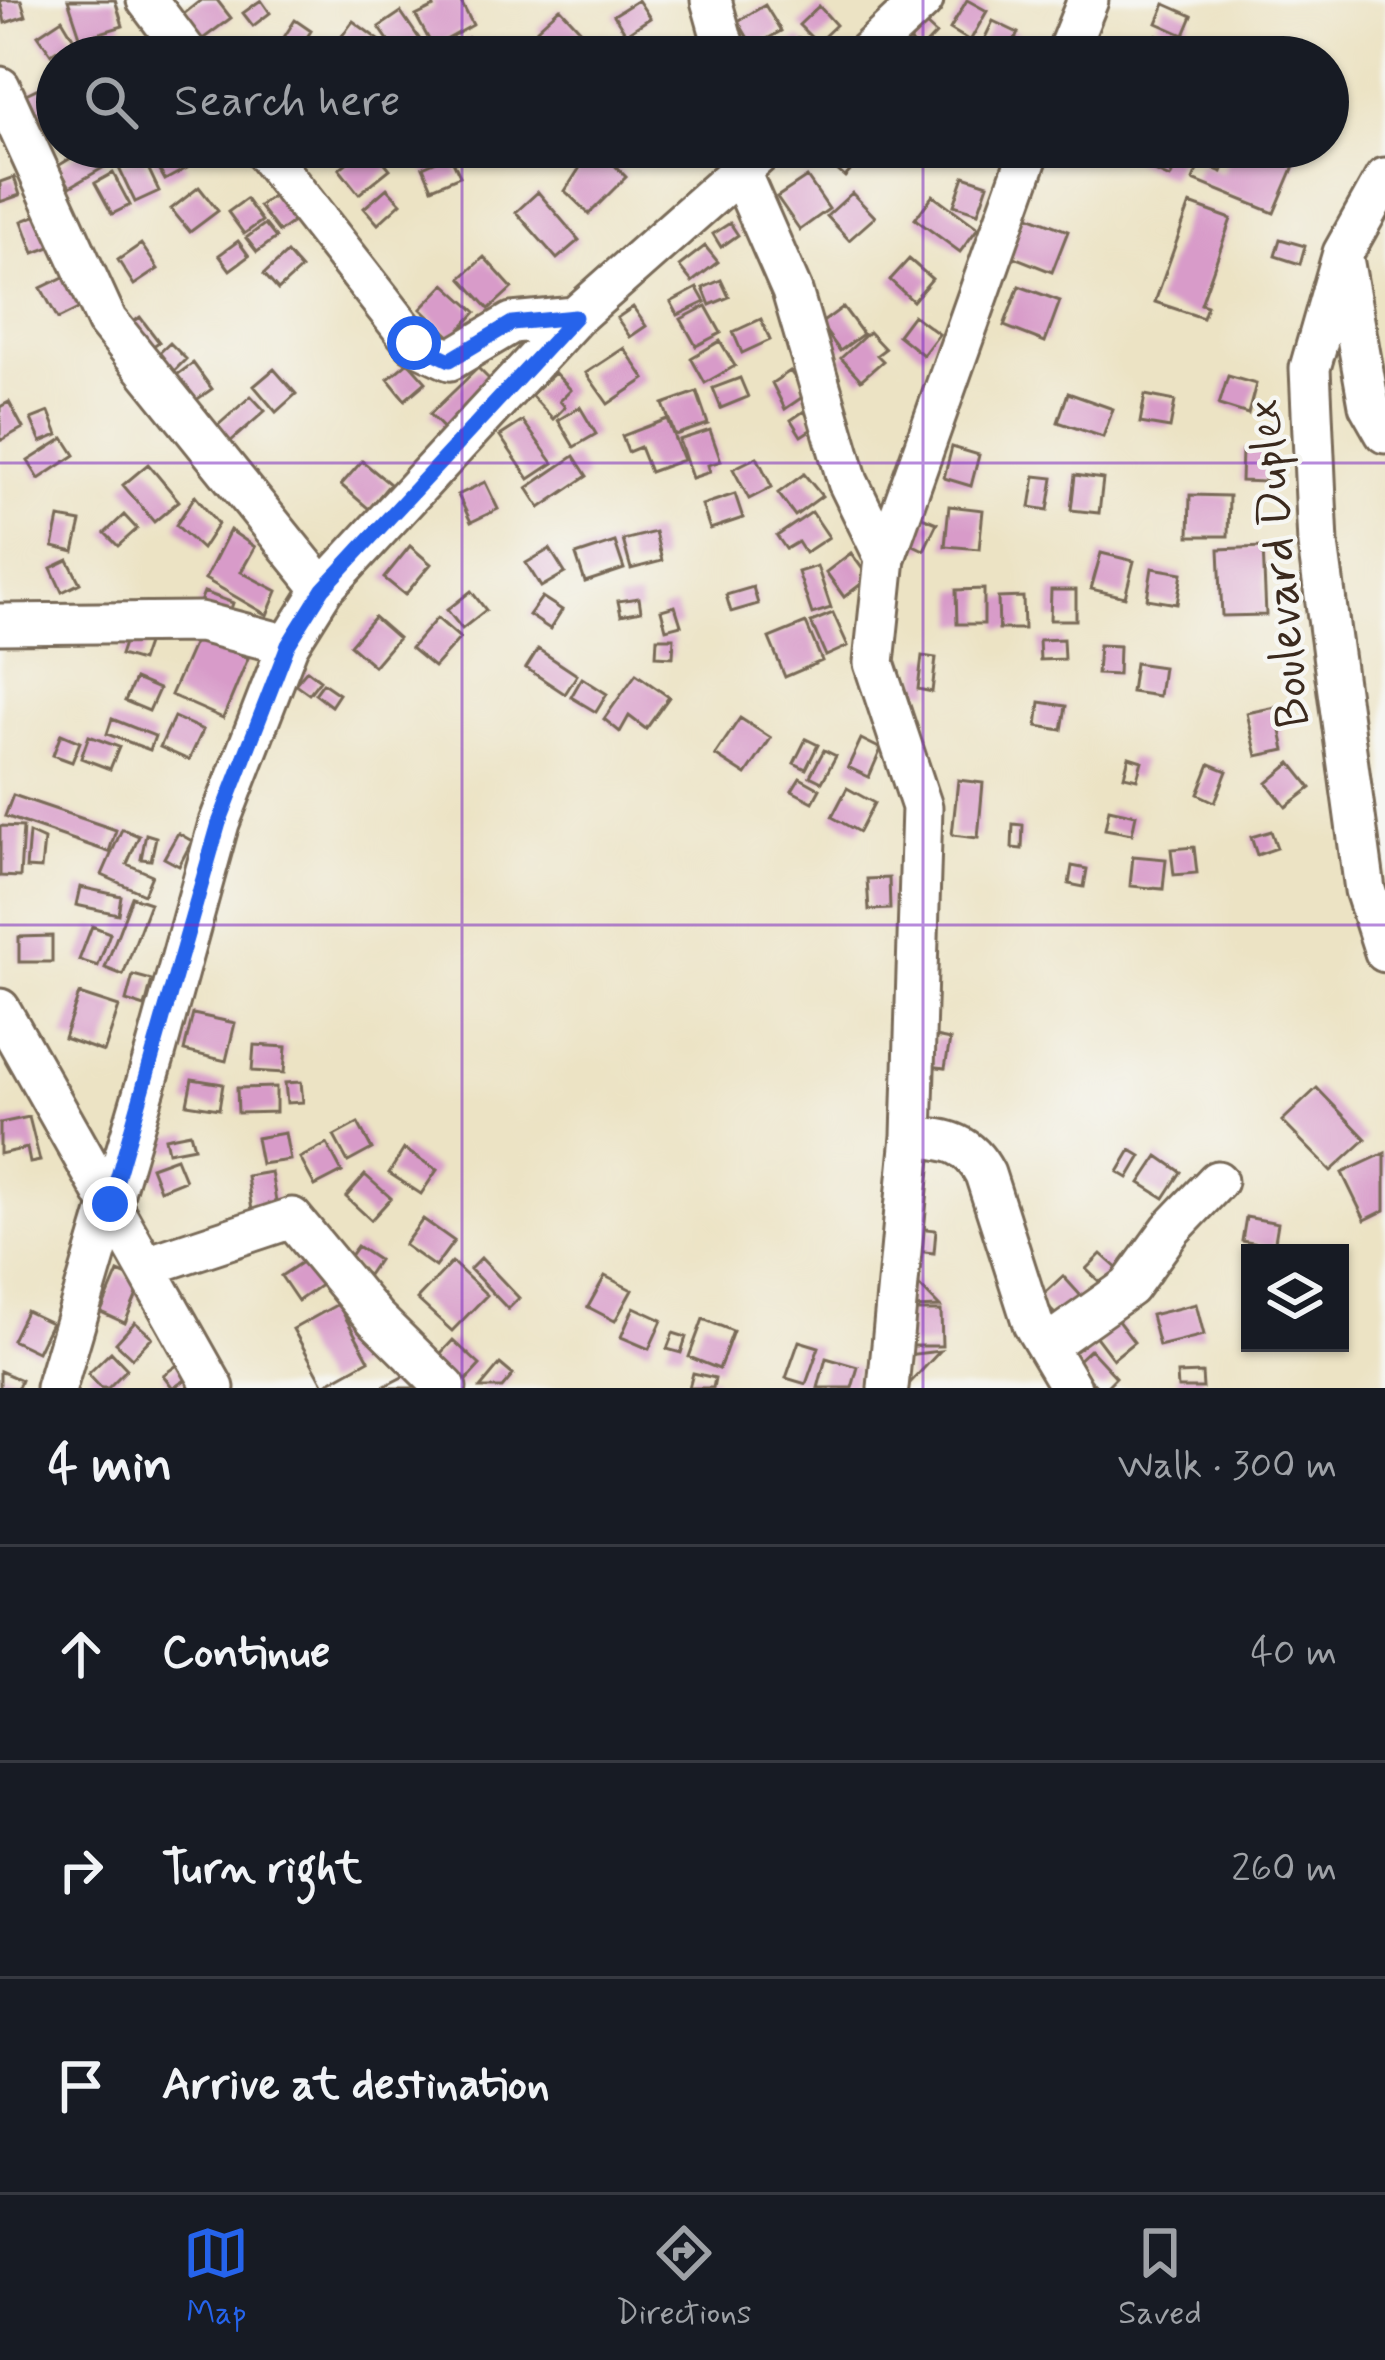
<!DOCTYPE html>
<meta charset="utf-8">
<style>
body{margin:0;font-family:Mynerve,sans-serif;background:#242831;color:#f1f3f6}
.controls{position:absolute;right:36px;bottom:36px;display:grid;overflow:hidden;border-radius:0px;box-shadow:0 3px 9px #0004}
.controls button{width:108px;height:108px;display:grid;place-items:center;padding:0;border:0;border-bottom:3px solid #363941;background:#171b24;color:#f1f3f6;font:60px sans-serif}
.stop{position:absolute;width:36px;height:36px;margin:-27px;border:9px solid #2563eb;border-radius:50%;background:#fff}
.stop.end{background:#2563eb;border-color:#fff;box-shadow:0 3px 12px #0008}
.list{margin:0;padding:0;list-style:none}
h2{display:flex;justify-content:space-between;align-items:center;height:156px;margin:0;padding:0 48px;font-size:51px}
h2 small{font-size:39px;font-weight:400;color:#9ea1a6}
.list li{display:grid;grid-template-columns:78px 1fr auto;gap:36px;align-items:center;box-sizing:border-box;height:216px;padding:0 48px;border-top:3px solid #363941}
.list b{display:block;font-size:45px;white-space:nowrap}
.list em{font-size:39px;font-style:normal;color:#9ea1a6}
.icon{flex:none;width:66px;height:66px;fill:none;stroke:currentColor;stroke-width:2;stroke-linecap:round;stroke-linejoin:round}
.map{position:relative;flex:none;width:1385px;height:1388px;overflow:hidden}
.search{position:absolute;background:#171b24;box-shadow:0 3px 9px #0004;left:36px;right:36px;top:36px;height:132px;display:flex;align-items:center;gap:30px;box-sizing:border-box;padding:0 42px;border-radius:66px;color:#9ea1a6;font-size:45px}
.sheet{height:804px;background:#171b24}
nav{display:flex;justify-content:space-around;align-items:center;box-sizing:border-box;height:168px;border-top:3px solid #363941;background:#171b24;font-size:33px;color:#9ea1a6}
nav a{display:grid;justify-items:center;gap:6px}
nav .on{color:#2563eb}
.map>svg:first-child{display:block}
.building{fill:#d89bc9}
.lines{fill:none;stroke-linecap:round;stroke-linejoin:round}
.minor-casing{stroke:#796b58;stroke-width:45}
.minor{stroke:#fff;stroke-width:39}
.route{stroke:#2563eb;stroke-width:15}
.grid{fill:none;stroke:#7b2cbf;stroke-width:3;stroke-opacity:0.55}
.labels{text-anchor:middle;stroke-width:9;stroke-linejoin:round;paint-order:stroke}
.street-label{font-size:48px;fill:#3b2a1e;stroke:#f6f6f2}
</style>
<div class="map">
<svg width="1385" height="1388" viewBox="0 0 1385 1388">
<rect width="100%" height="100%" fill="#f6f6f2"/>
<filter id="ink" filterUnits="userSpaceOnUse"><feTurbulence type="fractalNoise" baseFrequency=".00833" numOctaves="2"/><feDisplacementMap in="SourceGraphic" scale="24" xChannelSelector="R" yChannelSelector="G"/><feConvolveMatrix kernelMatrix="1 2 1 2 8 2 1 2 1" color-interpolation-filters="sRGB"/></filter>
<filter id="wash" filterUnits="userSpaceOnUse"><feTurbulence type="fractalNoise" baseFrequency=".004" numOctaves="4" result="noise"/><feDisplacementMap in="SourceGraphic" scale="48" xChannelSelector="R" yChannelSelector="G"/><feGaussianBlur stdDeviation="2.7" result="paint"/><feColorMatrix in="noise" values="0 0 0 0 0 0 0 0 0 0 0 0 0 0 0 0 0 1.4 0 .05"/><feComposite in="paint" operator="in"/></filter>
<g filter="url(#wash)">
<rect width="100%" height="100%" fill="#ece3c4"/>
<g id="blocks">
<path class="building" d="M0 0H21L26 16 5 23Z
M68 0H115L123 26 81 39Z
M201 0H217L231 18 200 41 181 16Z
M261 0 270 13 253 26 243 13Z
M431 0H460L473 25 433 47 416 16 434 7Z
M638 0 650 18 626 34 614 15Z
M967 0 987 11 970 41 950 29Z
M1165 4 1192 16 1184 35 1157 23Z
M765 5 781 31 753 47 738 21Z
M819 6 836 25 817 43 799 25Z
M560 8 584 34 560 55 537 29Z
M401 12 425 47 410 57H400L379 27Z
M62 19 74 39 51 54 38 35Z
M295 20 311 31 295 56 279 45Z
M353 21 379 40 367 57H345L333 48Z
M993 21 1018 33 1006 57 981 46Z
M924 23 936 34 920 51 909 40Z
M1157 35 1183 47 1178 57H1146Z
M468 38 478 57H441L439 54Z
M799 38 813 52 807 57H779Z
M53 81 57 90V124L43 130 26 94Z
M89 147H94L106 166 70 187 58 166Z
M164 147H174L187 168 165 180 151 155Z
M366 147H372L390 169 359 194 339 169Z
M557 147H597L626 177 589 214 565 191 579 169Z
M811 147H872L845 177Z
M1140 147H1184L1170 178 1133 161Z
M1232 147H1302L1274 213 1193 180 1200 163 1222 172Z
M142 155 159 191 135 202 118 166Z
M450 155 460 176 432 188 423 167Z
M113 173 130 205 112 214 95 183Z
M964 176 988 184 978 213 954 205Z
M14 177 20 195 0 202V182Z
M807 177 829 209 800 230 777 197Z
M199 187 218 211 190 232 171 209Z
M387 188 401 203 378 224 364 208Z
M538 192 579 240 557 259 516 212Z
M277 193 297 219 279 232 259 206Z
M852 193 875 217 849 240 827 216Z
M933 195 978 228 960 252 915 219Z
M246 199 262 221 244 234 228 212Z
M1190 204 1231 219 1201 304 1207 306 1203 318 1155 302Z
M45 212 58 244 34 253 22 221Z
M1021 213 1068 231 1052 272 1006 254Z
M730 223 738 235 721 247 713 234Z
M265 224 276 238 257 252 246 238Z
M1280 239 1305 246 1300 264 1275 256Z
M238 241 249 256 230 270 219 255Z
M141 244 158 269 134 285 118 260Z
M705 246 718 262 692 282 679 266Z
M287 253 301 269 278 290 264 274Z
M484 257 512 288 489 309 461 278Z
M909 259 932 279 913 301 890 280Z
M70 274 86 305 58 319 41 288Z
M721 280 729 297 710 305 703 288Z
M445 284 476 312 452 338 421 309Z
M1019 286 1060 301 1045 342 1004 326Z
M697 288 705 302 678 315 671 302Z
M706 306 721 333 696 346 681 319Z
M633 307 646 326 630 337 617 318Z
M843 307 863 334 840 351 820 324Z
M913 315 939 334 923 355 898 335Z
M140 317 159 342 143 353 124 329Z
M761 319 770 340 742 353 733 332Z
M869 332 885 349 877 355 883 361 861 380 841 358Z
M720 341 735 366 705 383 691 358Z
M170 343 186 359 172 373 156 356Z
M624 348 645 379 608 404 586 373Z
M408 362 426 382 405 400 388 379Z
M193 363 212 389 192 403 174 377Z
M478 368 499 389 451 436 430 414Z
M274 369 296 394 276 412 254 386Z
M790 371 807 394 785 409 772 383Z
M555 373 571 390 560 401 565 407 553 419 531 395Z
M1228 376 1256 384 1248 414 1219 405Z
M740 378 748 397 721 408 713 388Z
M697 392 708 424 675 435 663 404Z
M1068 393 1113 409 1103 437 1058 422Z
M1145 395 1175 401 1170 428 1140 423Z
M251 396 265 411 230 442 216 427Z
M9 402 23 428 0 441V407Z
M580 407 596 434 574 447 558 420Z
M804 411 815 427 801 436 791 420Z
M49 412 58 435 41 442 31 419Z
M667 419 683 460 650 472 640 447 628 452 622 436Z
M523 421 553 463 529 479 500 436Z
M710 430 721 461 708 465 710 472 692 478 679 440Z
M64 438 75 455 39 479 28 461Z
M952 447 979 455 971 486 944 478Z
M1242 450 1266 451 1265 482 1241 481Z
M574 456 587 476 540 508 527 488Z
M757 457 772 487 749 499 733 469Z
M362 461 390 484 369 509 341 485Z
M148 464 179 501 154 522 123 485Z
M804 474 822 496 795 516 778 493Z
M1075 475 1103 479 1099 513 1071 510Z
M1035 476 1053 478 1048 510 1030 507Z
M485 482 498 509 471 522 458 495Z
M735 494 743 518 710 529 702 505Z
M1190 495 1229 496 1228 536H1189Z
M195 496 218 524 202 549 176 525Z
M949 506 983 510 979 549 945 546Z
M812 512 829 537 805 553 798 542 786 549 777 536Z
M124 515 137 529 118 546 105 533Z
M917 515 937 523 924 550 905 541Z
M59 518 81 522 74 552 53 547Z
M230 530 255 547 241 572 277 591 267 615 205 579Z
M655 532 662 561 631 569 623 540Z
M615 542 624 569 585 582 576 555Z
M410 546 431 564 405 595 384 578Z
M1263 547 1266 615 1222 616 1219 549Z
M550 549 565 573 541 587 526 563Z
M851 553 869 578 844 597 826 572Z
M1101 553 1134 561 1125 597 1091 589Z
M68 560 80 583 62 592 51 568Z
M817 566 831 608 812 614 798 572Z
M1152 568 1182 573 1177 604 1147 599Z
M753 587 758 604 731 612 726 595Z
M984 589V624H957L956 590Z
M1051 590H1076V620H1050Z
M471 591 486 610 462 629 447 610Z
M204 592 233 603 228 618 198 607Z
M542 597 562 610 550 629 529 615Z
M1023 597 1024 629H999L998 598Z
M639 598 641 611 621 615 618 601Z
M675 606 681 625 666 629 661 610Z
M833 613 848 646 826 656 811 622Z
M374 617 398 638 374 666 350 645Z
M437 618 460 638 434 667 411 648Z
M806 623 822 661 785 677 769 638Z
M128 631 149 638 141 661 120 655Z
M197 636 248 658 223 718 171 695Z
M657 638H674L673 657 656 656Z
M1063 639 1064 659 1040 660 1039 640Z
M1099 645 1119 646 1118 675 1097 674Z
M538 649 577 675 565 694 526 668Z
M922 656 936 658 932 692 918 689Z
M1135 663 1163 667 1159 696 1131 692Z
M307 670 320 680 309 694 295 684Z
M636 674 669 697 646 729 629 716 620 732 604 719Z
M582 678 607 694 596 712 571 697Z
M135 679 159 689 149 711 125 701Z
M323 683 339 694 331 706 315 694Z
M1040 702 1066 706 1062 730 1037 726Z
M1276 707 1285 750 1257 756 1247 713Z
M174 717 203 730 189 760 160 747Z
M740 718 771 738 746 775 715 755Z
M112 719 155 736 150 750 107 734Z
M61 734 80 742 72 762 53 755Z
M89 736 119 747 110 769 81 758Z
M806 739 818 745 806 769 794 763Z
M861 739 881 749 869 777 848 767Z
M824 750 836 756 822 782 810 776Z
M1129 757 1142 761 1137 779 1124 776Z
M1291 763 1311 788 1286 807 1267 783Z
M1210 764 1227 771 1215 802 1198 794Z
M800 778 820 789 813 802 792 791Z
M958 780 983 783 978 838 952 835Z
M847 788 874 803 859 832 832 817Z
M13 795 116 830 109 852 5 816Z
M1109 809 1136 815 1132 834 1105 829Z
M1013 824 1023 825 1022 849 1012 848Z
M0 826 23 827 20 877 0 876Z
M122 829 139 836 127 864 152 875 144 894 102 875Z
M1271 831 1277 848 1257 855 1251 837Z
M29 833 44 840 41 869 26 868Z
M178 833 192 841 179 866 164 858Z
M146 834 156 837 151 860 141 859Z
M1194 847 1197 873 1174 875 1171 849Z
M1133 856 1166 859 1163 889 1130 886Z
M1072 866 1087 869 1084 887 1069 884Z
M889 878 890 909 869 910 867 879Z
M80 887 121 896 118 914 76 905Z
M132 897 150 903 123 975 105 968Z
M92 926 110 933 98 966 79 960Z
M52 936V962H19V937Z
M133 975 152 980 145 1007 126 1001Z
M79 994 119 1007 104 1052 64 1038Z
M193 1014 235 1023 226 1061 184 1051Z
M935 1037 950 1040 945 1068 930 1066Z
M254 1045 286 1047 284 1073 252 1071Z
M192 1079 223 1084 219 1109 187 1104Z
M301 1082 303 1102 287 1103 285 1083Z
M276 1087V1112L238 1113 237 1088Z
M1317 1088 1366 1139 1331 1171 1282 1121Z
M29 1117 40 1161 30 1163 27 1148 0 1154V1123Z
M358 1123 372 1149 348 1162 334 1136Z
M190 1133 194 1147 168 1152 165 1138Z
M285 1133 290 1160 261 1164 256 1138Z
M327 1144 342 1172 315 1186 300 1158Z
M404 1149 437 1170 421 1194 389 1173Z
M1131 1150 1141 1156 1128 1178 1118 1172Z
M1385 1153V1210L1365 1220 1342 1173Z
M1158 1156 1181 1172 1164 1198 1140 1183Z
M176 1158 185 1180 160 1190 151 1167Z
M271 1172 277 1207 252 1211 247 1176Z
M365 1175 391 1198 371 1220 346 1197Z
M1246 1217 1278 1223 1274 1247 1242 1241Z
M423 1219 454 1241 435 1267 404 1245Z
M917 1228 936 1230 934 1253 915 1251Z
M357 1246 378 1260 368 1275 346 1261Z
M1101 1254 1120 1271 1105 1287 1086 1269Z
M311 1256 328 1280 298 1301 281 1276Z
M481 1258 519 1298 508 1309 470 1269Z
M452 1262 487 1295 452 1331 417 1299Z
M118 1272 142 1282 125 1323 101 1312Z
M907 1273 940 1307 908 1308Z
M605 1276 632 1290 615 1321 588 1307Z
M1063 1276 1081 1296 1058 1317 1039 1298Z
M338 1304 369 1360 324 1385 293 1329Z
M1196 1304 1204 1335 1159 1346 1151 1315Z
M634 1307 662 1320 649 1349 621 1337Z
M26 1311 51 1323 37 1352 12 1340Z
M907 1311H941L942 1346H907Z
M1115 1317 1134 1342 1113 1359 1094 1334Z
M703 1319 733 1331 719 1369 689 1357Z
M135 1322 152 1337 132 1358 116 1343Z
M673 1333 686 1337 681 1353 667 1349Z
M453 1340 480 1365 459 1388 429 1366Z
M799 1341 819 1347 806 1384 786 1378Z
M1090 1349 1116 1377 1105 1388H1098L1075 1363Z
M940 1351 910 1383 906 1355Z
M111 1352 127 1369 108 1388H101L88 1374Z
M826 1358 858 1367 852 1388H818Z
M180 1363 190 1377 173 1388 163 1375Z
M500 1364 513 1375 502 1388H480Z
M416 1370 421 1388H381Z
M0 1371 21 1380 18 1388H0Z
M693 1373 715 1378 713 1388H689Z
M1202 1373 1203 1388H1178L1177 1374Z"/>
</g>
</g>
<g filter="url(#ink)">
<use href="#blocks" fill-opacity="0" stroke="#796b58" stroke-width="3"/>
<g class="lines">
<defs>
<path id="minor" d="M147 0 190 57
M711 0 727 57
M862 57 923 0
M1065 57 1088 0
M0 87 107 321 323 589
M261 147 414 343 450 360 512 323 575 317
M740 147V172L792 291 848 482 885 558
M1385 178 1343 253 1310 368 1318 544 1365 890 1385 952
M1344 264 1369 405 1385 433
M0 624 200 622 288 645
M0 1009 214 1388
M912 1136C947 1140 968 1141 985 1174L1033 1324 1071 1388
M147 1266 292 1218 375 1318 446 1388
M1046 1346 1129 1287 1171 1229 1217 1181
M56 1388 155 1054 219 823 288 645 323 589 575 317 767 147
M888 1388 912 1136 922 807 874 663 885 558 1031 147"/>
</defs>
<use href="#minor" class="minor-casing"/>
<use href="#minor" class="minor"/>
</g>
</g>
<g class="lines" filter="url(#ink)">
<path class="route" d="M110 1204 219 823 288 645 323 589 575 317 512 323 450 360 414 343"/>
</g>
<path class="grid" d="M462 0V57M923 0V57M462 147V1388M923 147V1388M0 463H1385M0 925H1385"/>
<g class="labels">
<g class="street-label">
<text transform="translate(1277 564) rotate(-95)" y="17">Boulevard Duplex</text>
</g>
</g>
</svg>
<div class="controls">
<button><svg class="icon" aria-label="layers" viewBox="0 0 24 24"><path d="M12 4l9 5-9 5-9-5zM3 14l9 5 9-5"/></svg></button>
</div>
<div class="stop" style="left:414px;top:343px"></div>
<div class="stop end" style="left:110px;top:1204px"></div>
<div class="search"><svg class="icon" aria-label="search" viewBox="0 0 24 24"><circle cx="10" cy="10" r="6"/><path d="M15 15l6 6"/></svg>Search here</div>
</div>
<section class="sheet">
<h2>4 min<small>Walk · 300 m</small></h2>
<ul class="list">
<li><svg class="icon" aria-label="ahead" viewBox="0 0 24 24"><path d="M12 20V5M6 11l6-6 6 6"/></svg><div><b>Continue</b></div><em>40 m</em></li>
<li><svg class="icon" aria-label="right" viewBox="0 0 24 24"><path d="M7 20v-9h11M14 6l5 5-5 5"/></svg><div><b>Turn right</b></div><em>260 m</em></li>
<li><svg class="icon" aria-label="arrive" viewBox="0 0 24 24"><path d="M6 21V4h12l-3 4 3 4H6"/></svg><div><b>Arrive at destination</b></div></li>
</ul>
</section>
<nav>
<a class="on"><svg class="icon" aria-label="map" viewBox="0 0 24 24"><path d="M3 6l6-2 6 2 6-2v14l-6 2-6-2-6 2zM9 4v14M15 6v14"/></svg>Map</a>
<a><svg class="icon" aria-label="directions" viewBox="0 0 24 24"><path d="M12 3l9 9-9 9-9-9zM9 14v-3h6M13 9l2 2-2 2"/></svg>Directions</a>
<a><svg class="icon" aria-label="saved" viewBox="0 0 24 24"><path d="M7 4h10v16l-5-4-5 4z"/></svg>Saved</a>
</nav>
